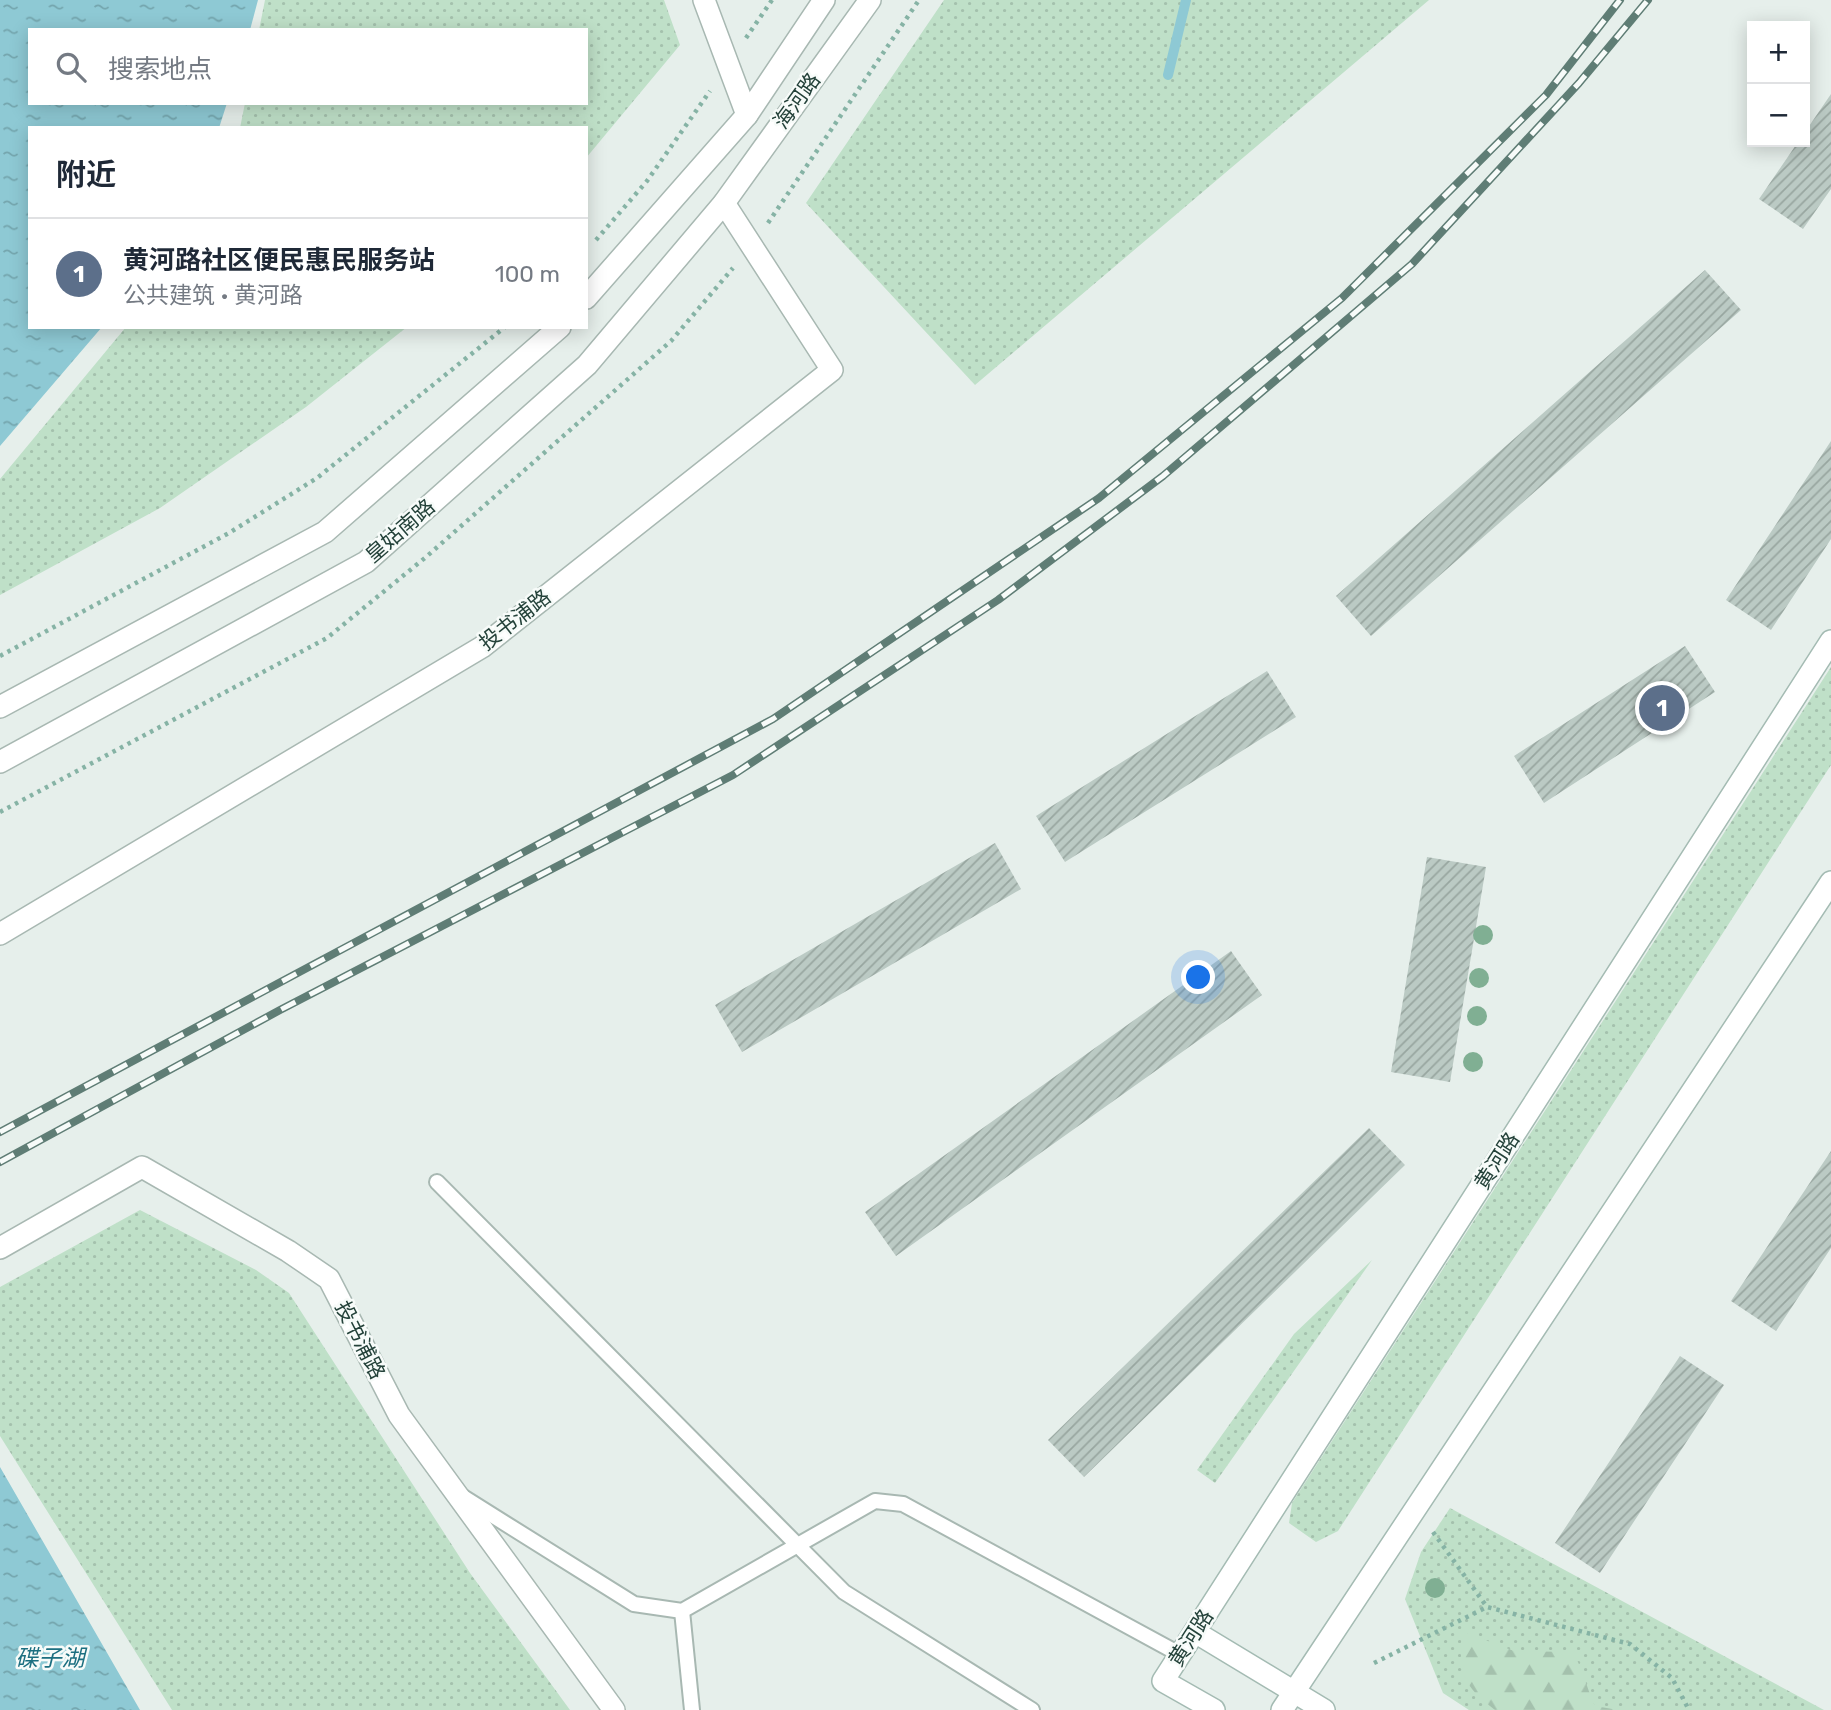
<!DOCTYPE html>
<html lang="zh">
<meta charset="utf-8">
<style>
body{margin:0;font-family:Rubik,"Noto Sans SC",sans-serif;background:#f6f6f7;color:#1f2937}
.controls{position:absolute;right:21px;top:21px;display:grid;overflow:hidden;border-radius:0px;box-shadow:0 4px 18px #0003}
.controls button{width:63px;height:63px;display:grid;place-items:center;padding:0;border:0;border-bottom:2px solid #e0e1e3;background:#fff;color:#1f2937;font:35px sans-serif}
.you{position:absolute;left:1199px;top:978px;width:24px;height:24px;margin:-18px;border:5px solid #fff;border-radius:50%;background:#1a73e8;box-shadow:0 0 0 10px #1a73e833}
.badge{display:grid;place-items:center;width:46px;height:46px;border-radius:50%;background:#7f5249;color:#fff;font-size:23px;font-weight:700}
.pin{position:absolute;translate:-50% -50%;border:4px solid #fff;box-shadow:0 2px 7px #0006}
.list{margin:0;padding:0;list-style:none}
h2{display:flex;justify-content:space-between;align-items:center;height:91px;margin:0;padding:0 28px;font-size:30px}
h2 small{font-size:23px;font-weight:400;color:#747a83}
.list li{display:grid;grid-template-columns:46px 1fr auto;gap:21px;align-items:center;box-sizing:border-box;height:112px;padding:0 28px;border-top:2px solid #e0e1e3}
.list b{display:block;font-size:26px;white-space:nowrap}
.list p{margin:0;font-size:23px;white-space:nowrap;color:#747a83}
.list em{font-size:23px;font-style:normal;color:#747a83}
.icon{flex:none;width:38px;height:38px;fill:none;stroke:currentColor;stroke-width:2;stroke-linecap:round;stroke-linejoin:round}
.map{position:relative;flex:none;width:1831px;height:1710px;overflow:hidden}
.search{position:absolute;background:#fff;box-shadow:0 4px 18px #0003;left:28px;top:28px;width:560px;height:77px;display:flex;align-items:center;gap:18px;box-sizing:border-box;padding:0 24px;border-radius:0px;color:#747a83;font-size:26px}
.panel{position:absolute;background:#fff;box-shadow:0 4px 18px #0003;left:28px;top:126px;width:560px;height:203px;border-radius:0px}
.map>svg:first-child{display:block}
.grass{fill:url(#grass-dots)}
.forest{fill:url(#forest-firs)}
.water{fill:url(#water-ripples)}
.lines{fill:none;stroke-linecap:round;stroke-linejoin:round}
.stream{stroke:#8ec9d4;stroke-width:10}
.building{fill:url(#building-hatch)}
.service-casing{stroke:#a8b8b2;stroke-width:18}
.minor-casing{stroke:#a8b8b2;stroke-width:24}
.tertiary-casing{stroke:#a8b8b2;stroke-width:24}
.secondary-casing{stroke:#a4bbb3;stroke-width:24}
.path{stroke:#86b3a5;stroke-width:4.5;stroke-dasharray:3.5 5;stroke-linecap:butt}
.service{stroke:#fff;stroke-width:14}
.minor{stroke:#fff;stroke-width:21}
.tertiary{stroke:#fff;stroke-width:21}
.secondary{stroke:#fff;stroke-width:21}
.rail-casing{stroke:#5f7d75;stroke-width:8}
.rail{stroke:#f7fbf9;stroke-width:5;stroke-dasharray:16;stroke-linecap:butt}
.tree{fill:#80af93}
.labels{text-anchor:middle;stroke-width:5;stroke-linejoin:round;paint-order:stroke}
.street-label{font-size:21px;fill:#24423a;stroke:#f7fbf9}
.water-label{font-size:23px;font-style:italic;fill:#1c6f80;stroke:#f7fbf9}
</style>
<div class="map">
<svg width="1831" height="1710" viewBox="0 0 1831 1710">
<defs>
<pattern id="grass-dots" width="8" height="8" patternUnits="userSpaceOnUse" patternTransform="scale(1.75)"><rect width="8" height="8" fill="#bfe0c8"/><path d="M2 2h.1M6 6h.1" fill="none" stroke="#a4c1ad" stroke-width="1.8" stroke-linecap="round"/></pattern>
<pattern id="forest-firs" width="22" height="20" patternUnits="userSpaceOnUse" patternTransform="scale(1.75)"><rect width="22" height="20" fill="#bfe0c8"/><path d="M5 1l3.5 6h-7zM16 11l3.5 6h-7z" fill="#a4c1ad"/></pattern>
<pattern id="water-ripples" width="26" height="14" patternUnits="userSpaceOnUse" patternTransform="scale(1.75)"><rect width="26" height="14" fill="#8ec9d4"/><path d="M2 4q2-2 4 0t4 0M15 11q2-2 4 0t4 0" fill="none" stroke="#74a5ad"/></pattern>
<pattern id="building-hatch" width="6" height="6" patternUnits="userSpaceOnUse" patternTransform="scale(1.75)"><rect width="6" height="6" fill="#bbcac4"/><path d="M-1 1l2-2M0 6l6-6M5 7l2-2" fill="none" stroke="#98a6a0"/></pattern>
</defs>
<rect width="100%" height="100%" fill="#e6efeb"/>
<path class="grass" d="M265 0H664L680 45 586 158V128H240L245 103H586V30H259Z
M944 0H1429L975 385 806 203Z
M126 327H407L306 407 160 508 0 595V479Z
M1831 667V765L1338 1531 1316 1542 1289 1523 1292 1503Z
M140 1210 256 1270 289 1293 470 1573 570 1710H172L0 1436V1287Z
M1372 1260 1215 1483 1197 1470 1294 1334Z
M1450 1508 1824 1710H1469L1443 1693 1405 1599 1421 1552Z"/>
<path class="forest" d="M1462 1631 1514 1651 1572 1652C1584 1669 1586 1688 1595 1706L1618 1710H1495C1460 1683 1459 1672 1462 1631Z"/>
<path class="water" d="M0 0H258L250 30H30V103H227L219 128H30V327H102L0 446Z
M0 1467 140 1710H0Z"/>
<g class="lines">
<path class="stream" d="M1168 75 1186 0"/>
</g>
<path class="building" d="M1831 94V189L1803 229 1759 199 1798 142H1805V132Z
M1705 270 1741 310 1371 636 1336 596Z
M1831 441V539L1771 630 1726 600Z
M1685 646 1715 692 1544 803 1514 756Z
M1267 671 1296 717 1065 862 1036 816Z
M995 843 1021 889 742 1052 715 1005Z
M1427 857 1486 867 1450 1082 1391 1072Z
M1231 951 1262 995 896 1256 865 1212Z
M1369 1128 1405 1165 1084 1477 1048 1440Z
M1831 1151V1248L1776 1331 1731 1301Z
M1680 1356 1724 1385 1600 1573 1555 1543Z"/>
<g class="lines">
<defs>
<path id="service" d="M437 1182 844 1592 1032 1710
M463 1497 634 1604 682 1611 692 1710
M682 1611 875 1501 903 1504 1181 1655"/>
<path id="minor" d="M704 0 747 115
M0 934 482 647 832 370 724 203
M0 1248 142 1167 288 1251 329 1279 399 1415 614 1710"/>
<path id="tertiary" d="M586 298 747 115 824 0
M0 707 325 532 560 327
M0 762 366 562 587 365 724 203 870 0"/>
<path id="secondary" d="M1195 1632 1324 1710
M1214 1710 1163 1681 1831 641
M1282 1710 1831 882"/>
</defs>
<use href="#service" class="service-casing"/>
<use href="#minor" class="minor-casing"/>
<use href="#tertiary" class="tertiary-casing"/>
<use href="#secondary" class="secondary-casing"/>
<path class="path" d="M746 38 772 0
M768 223 919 0
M596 240 647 181 710 91
M0 656 229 533 317 478 505 327
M0 812 327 638 426 557 671 341 733 268
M1433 1532 1487 1607 1630 1644 1672 1678 1689 1710
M1374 1663 1487 1607"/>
<use href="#service" class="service"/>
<use href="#minor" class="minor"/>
<use href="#tertiary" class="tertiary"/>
<use href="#secondary" class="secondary"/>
<defs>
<path id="rail" d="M0 1132 773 719 1099 498 1342 298 1546 95 1620 0
M0 1162 280 1010 733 775 998 600 1163 476 1412 264 1579 83 1648 0"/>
</defs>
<use href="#rail" class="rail-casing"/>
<use href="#rail" class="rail"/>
</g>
<g class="tree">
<circle cx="1483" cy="935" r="10"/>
<circle cx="1479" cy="978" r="10"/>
<circle cx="1477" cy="1016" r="10"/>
<circle cx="1473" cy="1062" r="10"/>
<circle cx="1435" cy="1588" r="10"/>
</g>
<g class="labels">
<g class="street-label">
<text transform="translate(797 101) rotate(-54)" y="7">海河路</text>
<text transform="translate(400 531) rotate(-41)" y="7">皇姑南路</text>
<text transform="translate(515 620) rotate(-38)" y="7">投书浦路</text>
<text transform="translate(1497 1161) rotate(-57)" y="7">黄河路</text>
<text transform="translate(360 1340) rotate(63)" y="7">投书浦路</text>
<text transform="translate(1191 1638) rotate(-57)" y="7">黄河路</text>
</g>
<g class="water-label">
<text x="50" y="1666">碟子湖</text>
</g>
</g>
</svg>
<div class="controls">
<button>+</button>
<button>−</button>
</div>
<div class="you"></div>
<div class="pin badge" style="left:1662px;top:708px;background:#5c6f8a">1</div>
<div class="search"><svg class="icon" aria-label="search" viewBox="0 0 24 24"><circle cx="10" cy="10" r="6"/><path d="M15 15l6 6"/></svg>搜索地点</div>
<section class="panel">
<h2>附近<small></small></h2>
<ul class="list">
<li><span class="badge" style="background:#5c6f8a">1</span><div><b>黄河路社区便民惠民服务站</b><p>公共建筑 · 黄河路</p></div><em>100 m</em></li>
</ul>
</section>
</div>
